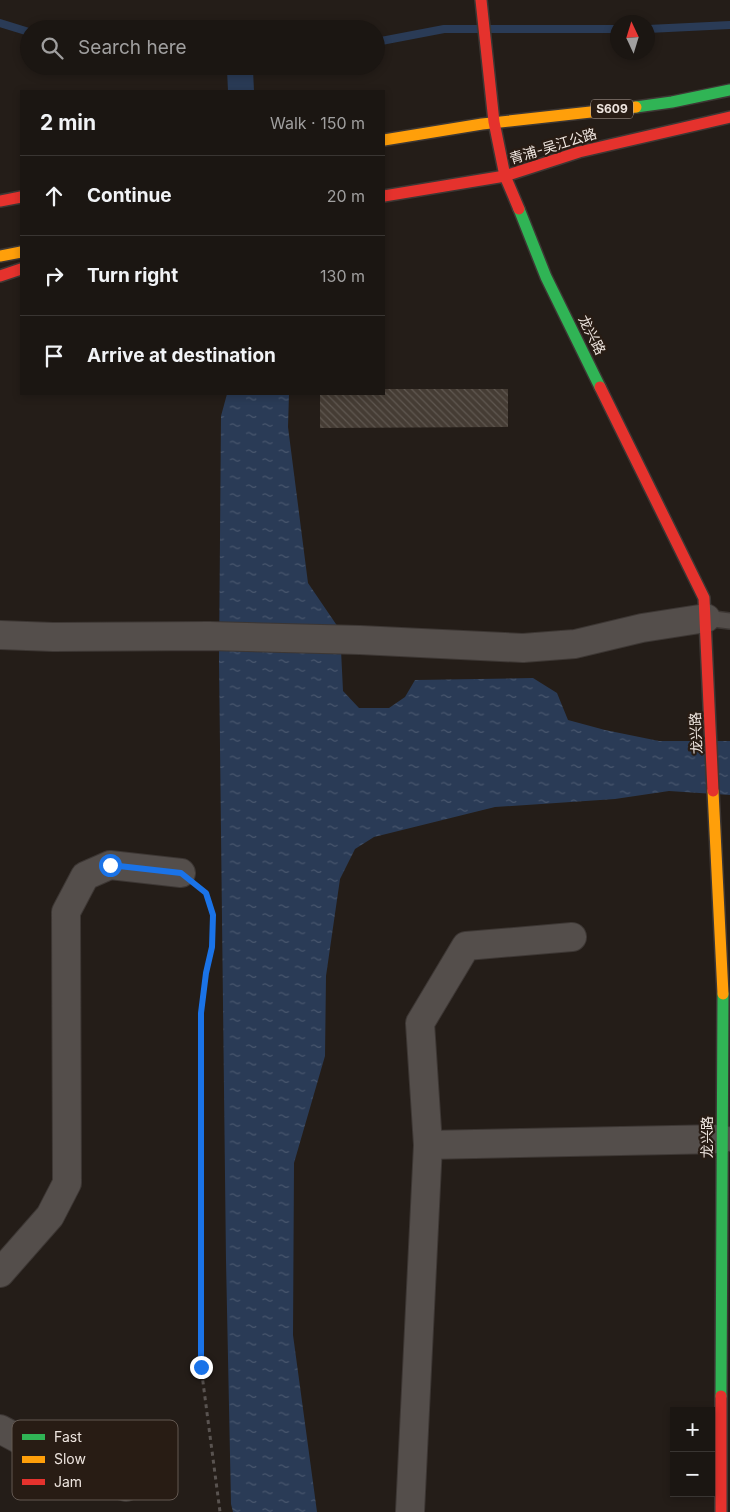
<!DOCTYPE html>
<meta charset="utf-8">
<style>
body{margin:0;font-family:Inter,"Noto Sans SC",sans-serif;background:#241f1b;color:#f1f3f6}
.controls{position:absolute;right:15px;bottom:15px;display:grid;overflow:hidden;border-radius:0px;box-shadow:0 2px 8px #0003}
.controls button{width:45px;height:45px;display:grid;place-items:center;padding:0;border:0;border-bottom:1px solid #393532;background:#1b1612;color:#f1f3f6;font:25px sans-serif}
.compass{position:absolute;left:610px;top:15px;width:45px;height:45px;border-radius:50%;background:#1b1612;box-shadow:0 2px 8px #0003;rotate:356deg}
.stop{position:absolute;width:15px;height:15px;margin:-11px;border:4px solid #1a73e8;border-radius:50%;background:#fff}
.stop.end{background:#1a73e8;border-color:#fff;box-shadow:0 1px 5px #0008}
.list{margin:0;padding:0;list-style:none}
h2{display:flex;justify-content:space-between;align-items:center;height:65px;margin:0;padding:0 20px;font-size:21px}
h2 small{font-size:16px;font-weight:400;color:#a09f9f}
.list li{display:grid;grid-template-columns:32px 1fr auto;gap:15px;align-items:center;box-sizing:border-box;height:80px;padding:0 20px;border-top:1px solid #393532}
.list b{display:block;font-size:19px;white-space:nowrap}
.list em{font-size:16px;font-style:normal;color:#a09f9f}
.icon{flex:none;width:28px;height:28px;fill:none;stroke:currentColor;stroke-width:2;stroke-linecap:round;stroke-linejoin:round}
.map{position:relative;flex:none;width:730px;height:1512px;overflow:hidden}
.search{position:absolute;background:#1b1612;box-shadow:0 2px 8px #0003;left:20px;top:20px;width:365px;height:55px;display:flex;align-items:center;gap:12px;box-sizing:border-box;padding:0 18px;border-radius:28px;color:#a09f9f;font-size:19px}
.panel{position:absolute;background:#1b1612;box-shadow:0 2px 8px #0003;left:20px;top:90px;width:365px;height:305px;border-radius:0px}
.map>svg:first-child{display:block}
.water{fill:url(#water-ripples)}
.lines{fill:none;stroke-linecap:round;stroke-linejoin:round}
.stream{stroke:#2a3b56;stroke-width:8}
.canal{stroke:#2a3b56;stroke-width:26}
.building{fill:url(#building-back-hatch)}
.lane-casing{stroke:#3d3734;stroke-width:18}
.street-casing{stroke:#3d3734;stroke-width:30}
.fast-casing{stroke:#3d3734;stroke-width:14}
.slow-casing{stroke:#3d3734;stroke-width:14}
.jam-casing{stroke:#3d3734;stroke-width:14}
.path{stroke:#595350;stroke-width:3;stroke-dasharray:4 4;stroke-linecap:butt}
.lane{stroke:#544e4b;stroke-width:15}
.street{stroke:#544e4b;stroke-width:28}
.fast{stroke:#30b455;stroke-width:11}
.slow{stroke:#ff9f0a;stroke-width:11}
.jam{stroke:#e5322d;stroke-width:11}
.route{stroke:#1a73e8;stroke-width:6}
.labels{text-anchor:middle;stroke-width:4.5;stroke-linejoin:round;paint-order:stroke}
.shield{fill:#281c14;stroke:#b3a9a2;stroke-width:1}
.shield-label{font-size:12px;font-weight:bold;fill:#eee5df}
.street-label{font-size:14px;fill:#eee5df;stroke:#281c14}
.key{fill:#281c14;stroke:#635851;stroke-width:1}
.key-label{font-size:14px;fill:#eee5df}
</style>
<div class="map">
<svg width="730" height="1512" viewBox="0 0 730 1512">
<defs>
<pattern id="water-ripples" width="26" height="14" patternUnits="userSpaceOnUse" patternTransform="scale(1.25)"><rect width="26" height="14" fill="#2a3b56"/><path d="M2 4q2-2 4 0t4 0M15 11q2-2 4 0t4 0" fill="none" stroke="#49576e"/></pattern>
<pattern id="building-back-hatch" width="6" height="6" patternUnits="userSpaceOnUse" patternTransform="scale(1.25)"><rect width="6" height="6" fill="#453c34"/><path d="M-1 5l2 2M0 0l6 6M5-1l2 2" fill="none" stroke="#605851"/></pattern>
</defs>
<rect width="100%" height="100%" fill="#241d18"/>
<path class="water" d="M227 394H289L288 427 308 583 340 630 343 691 359 708H389L405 697 415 680 533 678 557 693 568 720 605 730 659 741H730V795L669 791 615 799 495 807 374 837 355 849 340 879 326 976 325 1056 294 1163 293 1335 317 1512H233L231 1504 226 1260 219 661 221 416Z"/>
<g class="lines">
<path class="stream" d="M0 23 29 32
M648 29 730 25
M376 42 444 29H618
M214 66 240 70 259 66"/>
<path class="canal" d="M240 70 241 91"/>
</g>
<path class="building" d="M384 389H508V427L320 428V394H384Z"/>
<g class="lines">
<defs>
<path id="lane" d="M706 618 730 621"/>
<path id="street" d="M0 635 53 637 209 636 360 640 523 648 575 644 642 628 706 618
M428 1145 420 1023 466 946 572 937
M0 1273 50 1216 67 1183 66 912 85 876 110 865 181 873
M0 1429 86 1475 126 1487
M410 1512 428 1145 722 1139"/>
<path id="fast" d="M636 107 672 102 730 90
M519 209 546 277 600 387
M721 1396 723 994"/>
<path id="slow" d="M384 140 482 124 636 107
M0 256 21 252
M713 791 723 994"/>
<path id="jam" d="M481 0 494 122 505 176 519 209
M384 196 505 176 579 152 730 117
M0 201 21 197
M0 276 21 269
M600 387 704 598 713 791
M721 1512V1396"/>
</defs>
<use href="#lane" class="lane-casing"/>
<use href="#street" class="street-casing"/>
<use href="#fast" class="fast-casing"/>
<use href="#slow" class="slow-casing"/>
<use href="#jam" class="jam-casing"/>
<path class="path" d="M201 889 206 893 213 915 212 947 206 973 201 1013V1367L220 1512"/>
<use href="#lane" class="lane"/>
<use href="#street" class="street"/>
<use href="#fast" class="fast"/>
<use href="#slow" class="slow"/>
<use href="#jam" class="jam"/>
</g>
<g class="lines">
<path class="route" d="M110 865 181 873 206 893 213 915 212 947 206 973 201 1013V1367"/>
</g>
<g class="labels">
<rect class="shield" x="591" y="99.5" width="42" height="19" rx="4"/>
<g class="shield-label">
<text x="612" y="113">S609</text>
</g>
<g class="street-label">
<text transform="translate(553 146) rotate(-17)" y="5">青浦-吴江公路</text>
<text transform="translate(592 335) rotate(63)" y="5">龙兴路</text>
<text transform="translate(696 733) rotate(-93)" y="5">龙兴路</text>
<text transform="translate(707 1137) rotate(-90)" y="5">龙兴路</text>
</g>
</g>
<rect x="12" y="1420" width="166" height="80" rx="8" class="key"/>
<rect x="22" y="1434" width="23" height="6" fill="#30b455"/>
<rect x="22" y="1456" width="23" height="7" fill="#ff9f0a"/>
<rect x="22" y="1479" width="23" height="6" fill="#e5322d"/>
<g class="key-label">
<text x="54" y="1442">Fast</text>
<text x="54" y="1464">Slow</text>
<text x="54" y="1487">Jam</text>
</g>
</svg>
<div class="controls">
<button>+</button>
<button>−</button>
</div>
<svg class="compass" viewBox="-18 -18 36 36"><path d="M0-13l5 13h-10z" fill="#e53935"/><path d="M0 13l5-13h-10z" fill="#a09f9f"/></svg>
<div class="stop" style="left:110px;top:865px"></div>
<div class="stop end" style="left:201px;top:1367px"></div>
<div class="search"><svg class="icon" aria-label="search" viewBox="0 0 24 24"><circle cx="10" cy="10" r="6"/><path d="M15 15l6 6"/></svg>Search here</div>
<section class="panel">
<h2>2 min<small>Walk · 150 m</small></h2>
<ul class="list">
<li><svg class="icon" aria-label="ahead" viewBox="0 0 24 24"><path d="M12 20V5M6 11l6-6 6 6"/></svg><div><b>Continue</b></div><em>20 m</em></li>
<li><svg class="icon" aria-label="right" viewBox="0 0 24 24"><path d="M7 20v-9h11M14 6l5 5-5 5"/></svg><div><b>Turn right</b></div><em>130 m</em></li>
<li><svg class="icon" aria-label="arrive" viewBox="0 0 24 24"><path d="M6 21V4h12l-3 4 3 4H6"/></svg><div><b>Arrive at destination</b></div></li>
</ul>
</section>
</div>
